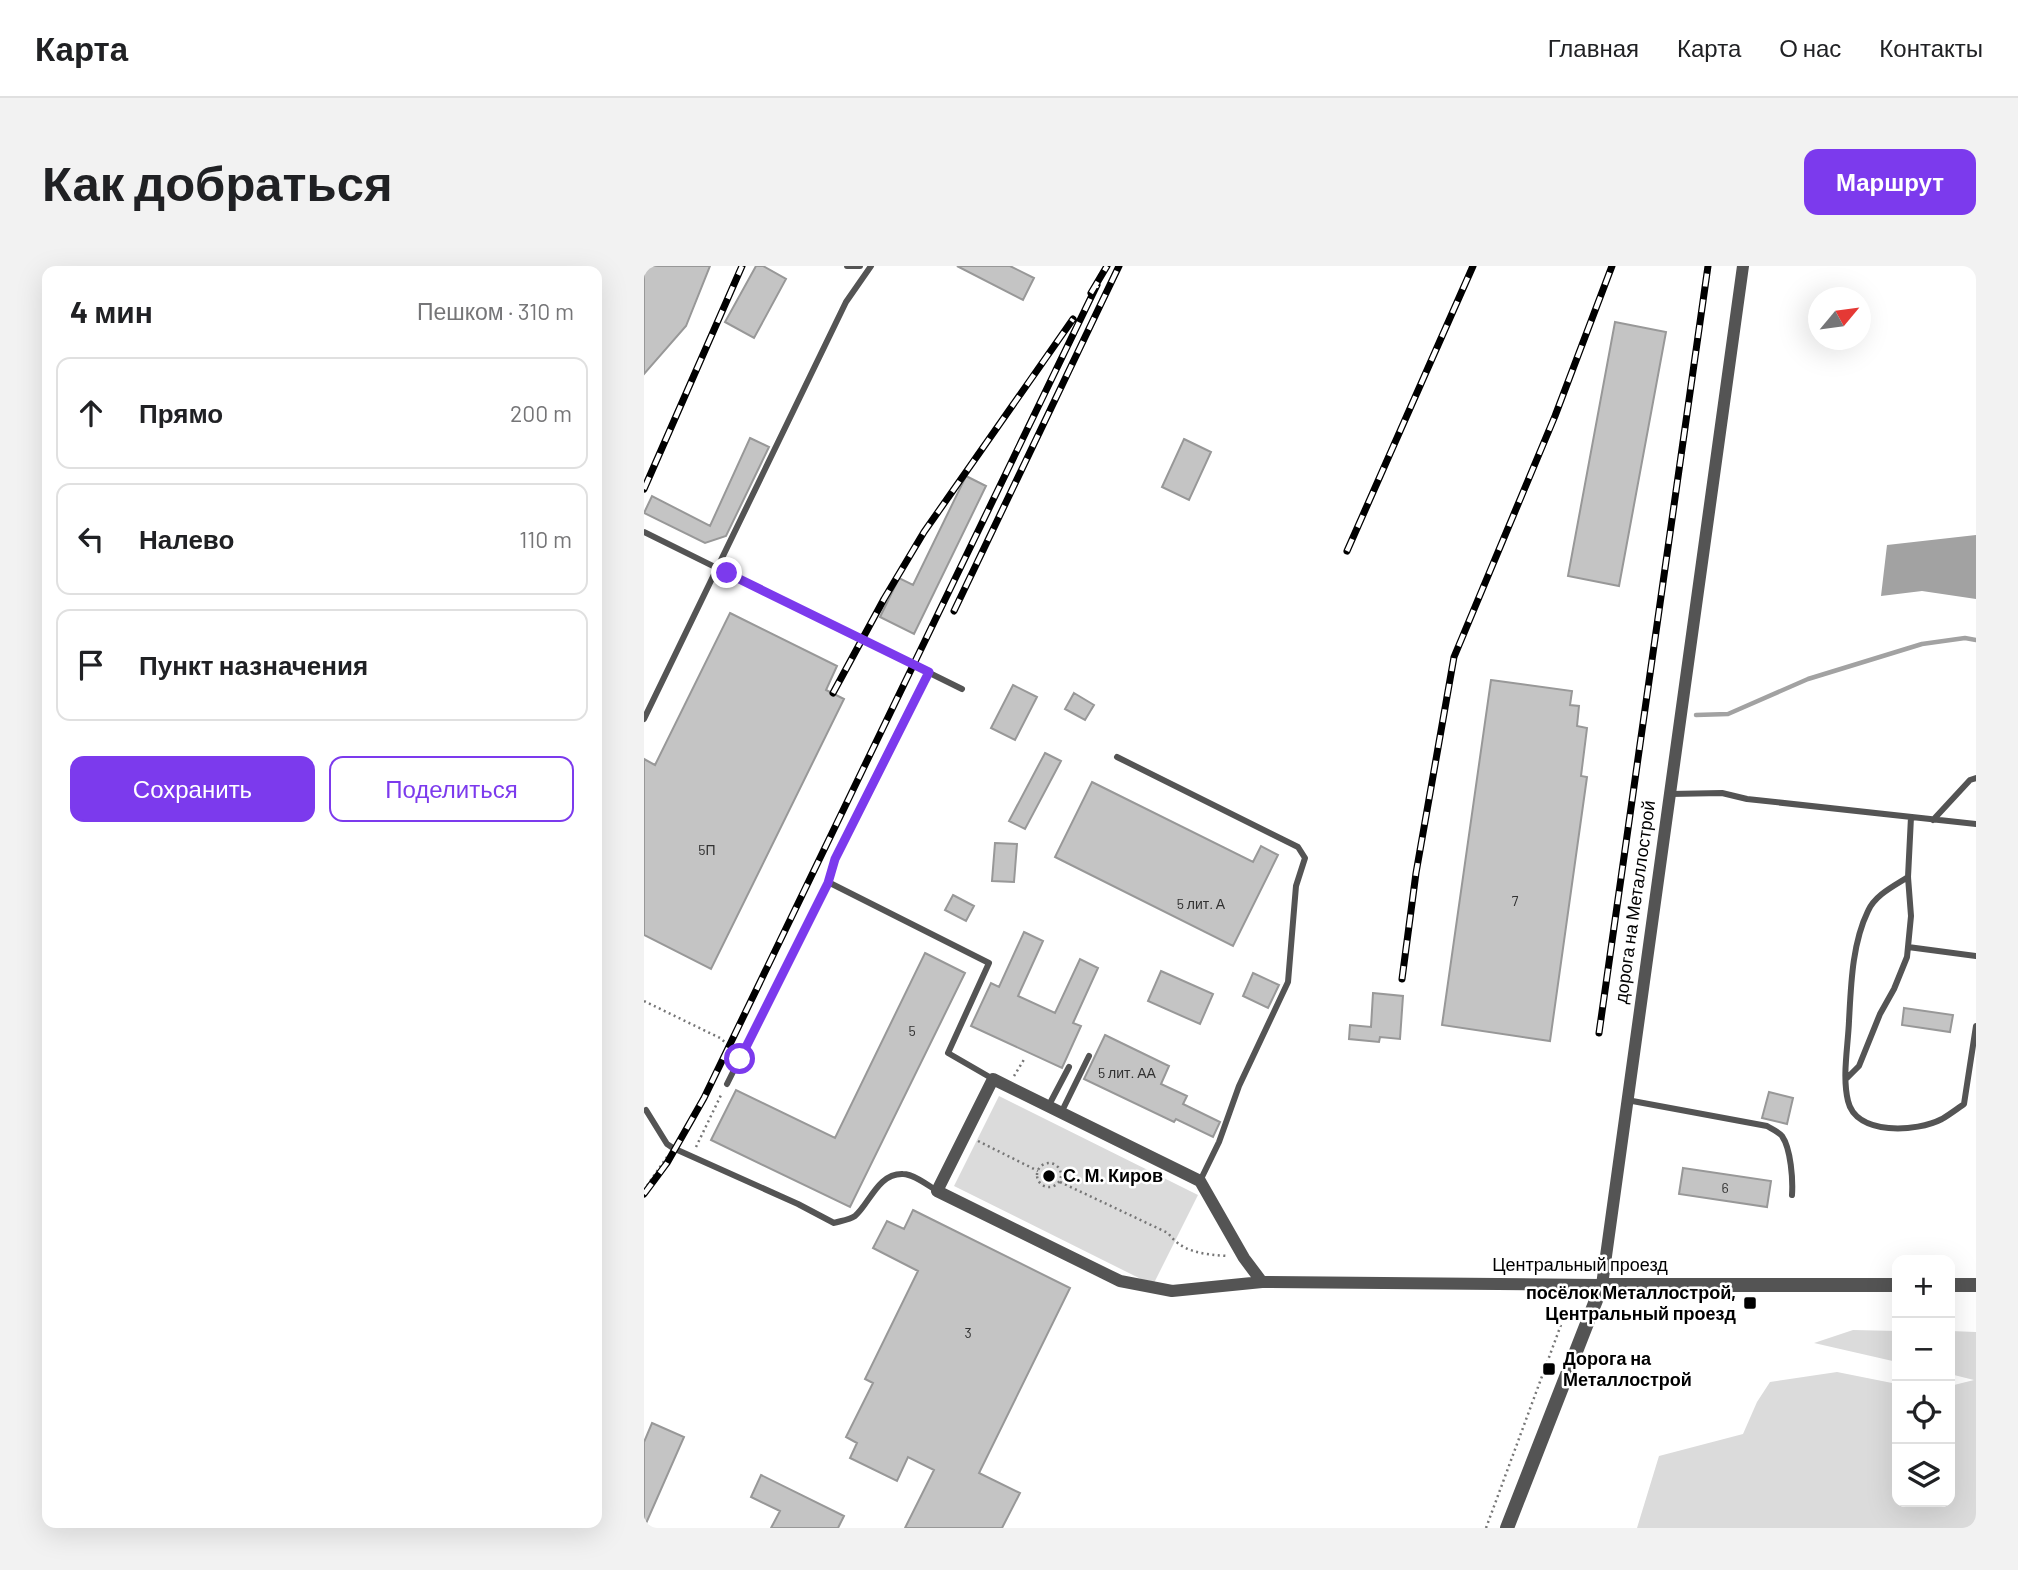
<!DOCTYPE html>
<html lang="ru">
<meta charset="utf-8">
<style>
body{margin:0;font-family:Barlow,sans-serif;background:#f2f2f2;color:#202124}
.controls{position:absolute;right:21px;bottom:21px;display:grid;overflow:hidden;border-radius:14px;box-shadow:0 7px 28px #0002}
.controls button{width:63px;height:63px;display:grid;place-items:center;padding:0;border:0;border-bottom:2px solid #e0e0e0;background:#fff;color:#202124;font:35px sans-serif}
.compass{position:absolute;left:1164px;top:21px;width:63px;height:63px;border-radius:50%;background:#fff;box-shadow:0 7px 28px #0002;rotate:61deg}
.stop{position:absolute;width:21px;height:21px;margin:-16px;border:5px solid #7c3aed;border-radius:50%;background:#fff}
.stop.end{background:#7c3aed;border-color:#fff;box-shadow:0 2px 7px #0008}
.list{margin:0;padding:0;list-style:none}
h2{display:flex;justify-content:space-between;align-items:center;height:91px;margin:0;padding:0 28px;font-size:30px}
h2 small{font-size:23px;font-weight:400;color:#757577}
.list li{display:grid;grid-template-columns:46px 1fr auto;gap:21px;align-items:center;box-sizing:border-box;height:112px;margin:0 14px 14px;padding:0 14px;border:2px solid #e0e0e0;border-radius:14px}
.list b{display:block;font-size:26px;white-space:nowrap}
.list em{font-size:23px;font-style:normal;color:#757577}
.actions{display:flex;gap:14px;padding:21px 28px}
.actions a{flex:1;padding:16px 0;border:2px solid #7c3aed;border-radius:14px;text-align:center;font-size:24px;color:#7c3aed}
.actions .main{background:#7c3aed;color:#fff}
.icon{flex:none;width:38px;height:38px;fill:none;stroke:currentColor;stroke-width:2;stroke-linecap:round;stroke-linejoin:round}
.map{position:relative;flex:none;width:1332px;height:1262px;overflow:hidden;border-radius:14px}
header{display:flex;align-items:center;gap:42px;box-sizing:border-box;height:98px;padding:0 35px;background:#fff;border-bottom:2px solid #e0e0e0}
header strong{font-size:33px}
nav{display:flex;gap:38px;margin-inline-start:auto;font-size:24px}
.intro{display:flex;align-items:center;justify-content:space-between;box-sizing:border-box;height:168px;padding:0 42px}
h1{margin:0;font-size:49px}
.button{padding:18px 32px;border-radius:14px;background:#7c3aed;color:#fff;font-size:24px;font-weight:700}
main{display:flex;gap:42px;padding:0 42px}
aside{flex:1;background:#fff;border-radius:14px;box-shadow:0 7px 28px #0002}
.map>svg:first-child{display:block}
.green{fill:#dbdbdb}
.water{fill:#a2a2a2}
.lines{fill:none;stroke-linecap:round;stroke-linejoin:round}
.stream{stroke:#a2a2a2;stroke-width:4.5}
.building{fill:#c4c4c4;stroke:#989898;stroke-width:2}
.path{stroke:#767676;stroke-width:2.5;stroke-dasharray:2 3.5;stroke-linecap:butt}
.service{stroke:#545454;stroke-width:6}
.minor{stroke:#545454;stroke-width:12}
.tertiary{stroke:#545454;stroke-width:14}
.rail-casing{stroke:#000;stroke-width:7}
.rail{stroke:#fff;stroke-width:4.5;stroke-dasharray:13;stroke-linecap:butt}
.route{stroke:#7c3aed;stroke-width:9}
.poi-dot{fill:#000;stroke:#fff;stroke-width:2.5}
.labels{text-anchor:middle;stroke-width:5;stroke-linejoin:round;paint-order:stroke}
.number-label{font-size:14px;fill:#313131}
.street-label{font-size:18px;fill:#000;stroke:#fff}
.poi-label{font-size:18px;font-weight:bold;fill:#000;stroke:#fff;text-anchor:start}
</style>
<header>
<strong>Карта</strong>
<nav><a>Главная</a><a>Карта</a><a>О нас</a><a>Контакты</a></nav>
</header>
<div class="intro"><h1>Как добраться</h1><a class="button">Маршрут</a></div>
<main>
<aside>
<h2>4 мин<small>Пешком · 310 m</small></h2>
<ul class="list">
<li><svg class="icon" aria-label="ahead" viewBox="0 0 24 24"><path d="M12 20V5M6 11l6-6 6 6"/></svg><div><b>Прямо</b></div><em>200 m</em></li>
<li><svg class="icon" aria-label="left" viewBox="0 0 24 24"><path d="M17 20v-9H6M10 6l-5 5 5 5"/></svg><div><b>Налево</b></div><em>110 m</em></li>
<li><svg class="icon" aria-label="arrive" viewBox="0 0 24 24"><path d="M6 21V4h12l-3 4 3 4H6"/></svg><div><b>Пункт назначения</b></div></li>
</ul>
<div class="actions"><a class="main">Сохранить</a><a>Поделиться</a></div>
</aside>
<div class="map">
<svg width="1332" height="1262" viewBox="0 0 1332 1262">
<rect width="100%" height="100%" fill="#fff"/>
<path class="green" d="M355 830 554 929 509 1019 310 920Z
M1209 1064 1253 1065V1096L1170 1077Z
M1306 1065 1332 1066V1262H993L1015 1190 1099 1168 1113 1136 1126 1116 1193 1106 1253 1118V1236H1306V1120L1330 1114 1306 1108Z"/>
<path class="water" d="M1332 269V333L1278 325 1237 330 1243 279Z"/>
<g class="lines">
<path class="stream" d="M1052 449 1084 448 1164 413 1278 378 1321 372 1332 374"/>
</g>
<path class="building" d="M0 0H66L42 60 0 108Z
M112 0H119L142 13 110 72 81 56Z
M313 0H366L390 12 379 34Z
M971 56 1022 66 975 320 924 310Z
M106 172 125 181 82 270 61 277 0 247 8 230 66 260Z
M540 173 567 186 545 234 518 221Z
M322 210 342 220 270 368 236 351 255 312 269 319Z
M86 347 193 400 182 424 200 433 67 703 0 669V493L11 499Z
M847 414 928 425 926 439 935 440 933 460 943 462 937 510 943 511 906 775 798 759Z
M369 419 393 431 371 474 347 462Z
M430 427 450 439 441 454 421 443Z
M401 487 417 495 381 563 365 555Z
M448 516 609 596 617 580 634 589 589 680 411 591Z
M351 577 373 578 370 616 348 615Z
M309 629 330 640 322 655 301 644Z
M380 666 399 675 374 730 411 747 436 693 454 702 429 757 437 760 418 802 327 760 347 717 355 721Z
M281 687 321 707 206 941 67 874 92 824 191 872Z
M517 705 569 728 556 758 504 735Z
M609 707 635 719 624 742 599 730Z
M729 727 759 730 756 773 736 771 735 776 705 773 706 759 727 761Z
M1260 742 1309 749 1306 766 1258 759Z
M461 769 525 800 517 818 543 830 539 838 576 856 569 871 532 853 530 856 440 813Z
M1125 826 1149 832 1143 858 1118 852Z
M1039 902 1127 915 1123 941 1035 928Z
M269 944 426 1022 335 1207 376 1227 358 1262H261L290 1204 264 1191 253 1215 206 1192 213 1177 202 1171 229 1117 221 1113 274 1005 229 982 243 955 260 963Z
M8 1157 40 1171 0 1262V1176Z
M117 1209 200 1250 194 1262H127L136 1245 107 1231Z"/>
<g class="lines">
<path class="path" d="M0 735 76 772 89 783
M370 810 381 792
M334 875 394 905
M52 881 78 827
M393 909a12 12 0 1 1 24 0a12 12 0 1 1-24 0Z
M416 916 524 967C539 987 559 988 583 990
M0 924 23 891
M842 1262 921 1048"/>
<path class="service" d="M203 0H216
M0 266 318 423
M285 406 191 593 184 616 345 697 304 787 349 813
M0 453 202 36 227 0
M473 491 654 581 661 592 652 620 644 716 595 820 575 876 556 915
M1026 528 1078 527 1103 533 1332 558
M1289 554 1326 514 1332 512
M1264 611C1250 620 1231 629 1224 645 1208 678 1207 719 1205 755 1204 781 1198 810 1204 835 1212 870 1273 866 1298 853 1305 849 1313 843 1320 838L1332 760
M1264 681 1332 690
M1202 813 1215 800 1236 748 1250 723 1263 691 1267 650 1264 611 1267 551
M83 818 184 616
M983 834 1123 860C1128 863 1135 866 1138 870 1147 883 1149 914 1148 929
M405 839 425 801
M2 844 23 878 29 882 154 938 190 957C196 955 205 954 211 950 226 937 234 907 259 908 269 908 284 919 293 925
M417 847 445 790"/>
<path class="minor" d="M349 813 556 915 600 992 618 1016 528 1025 476 1015 293 925Z
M618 1016 958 1019 1099 0"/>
<path class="tertiary" d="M1306 1019H1332
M863 1262 958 1019H1253"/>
<defs>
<path id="rail" d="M447 27 463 0
M0 223 98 0
M703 285 829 0
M310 345 475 0
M189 427 240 333 280 266 429 53
M758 713 772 607 810 391 911 150 968 0
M955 767 1064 0
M0 928 23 897 60 832 453 19"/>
</defs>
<use href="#rail" class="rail-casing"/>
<use href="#rail" class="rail"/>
</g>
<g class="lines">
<path class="route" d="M83 307 285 406 191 593 184 617 96 793"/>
</g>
<g class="poi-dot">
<circle cx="405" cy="910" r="7"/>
<rect x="1099" y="1030" width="14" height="14" rx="3.5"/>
<rect x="898" y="1096" width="14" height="14" rx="3.5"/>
</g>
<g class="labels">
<g class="number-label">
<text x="63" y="589">5П</text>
<text x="871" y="640">7</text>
<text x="557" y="643">5 лит. А</text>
<text x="268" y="770">5</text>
<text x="483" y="812">5 лит. АА</text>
<text x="1081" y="927">6</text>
<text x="324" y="1072">3</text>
</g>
<g class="street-label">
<text transform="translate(991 636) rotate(-82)" y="6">дорога на Металлострой</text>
<text x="936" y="1005">Центральный проезд</text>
</g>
<g class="poi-label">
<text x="419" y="916">С. М. Киров</text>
<text x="1092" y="1033" text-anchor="end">посёлок Металлострой,<tspan x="1092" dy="21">Центральный проезд</tspan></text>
<text x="919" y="1099">Дорога на<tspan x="919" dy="21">Металлострой</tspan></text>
</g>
</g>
</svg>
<div class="controls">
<button>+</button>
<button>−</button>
<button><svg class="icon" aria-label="locate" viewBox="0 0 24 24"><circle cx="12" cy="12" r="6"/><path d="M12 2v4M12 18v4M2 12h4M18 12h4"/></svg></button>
<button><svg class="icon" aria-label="layers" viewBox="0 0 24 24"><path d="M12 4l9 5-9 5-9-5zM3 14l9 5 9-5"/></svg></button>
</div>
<svg class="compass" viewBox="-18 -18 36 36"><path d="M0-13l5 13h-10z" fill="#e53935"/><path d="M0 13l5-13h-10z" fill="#757577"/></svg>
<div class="stop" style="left:96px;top:793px"></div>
<div class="stop end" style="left:83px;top:307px"></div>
</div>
</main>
